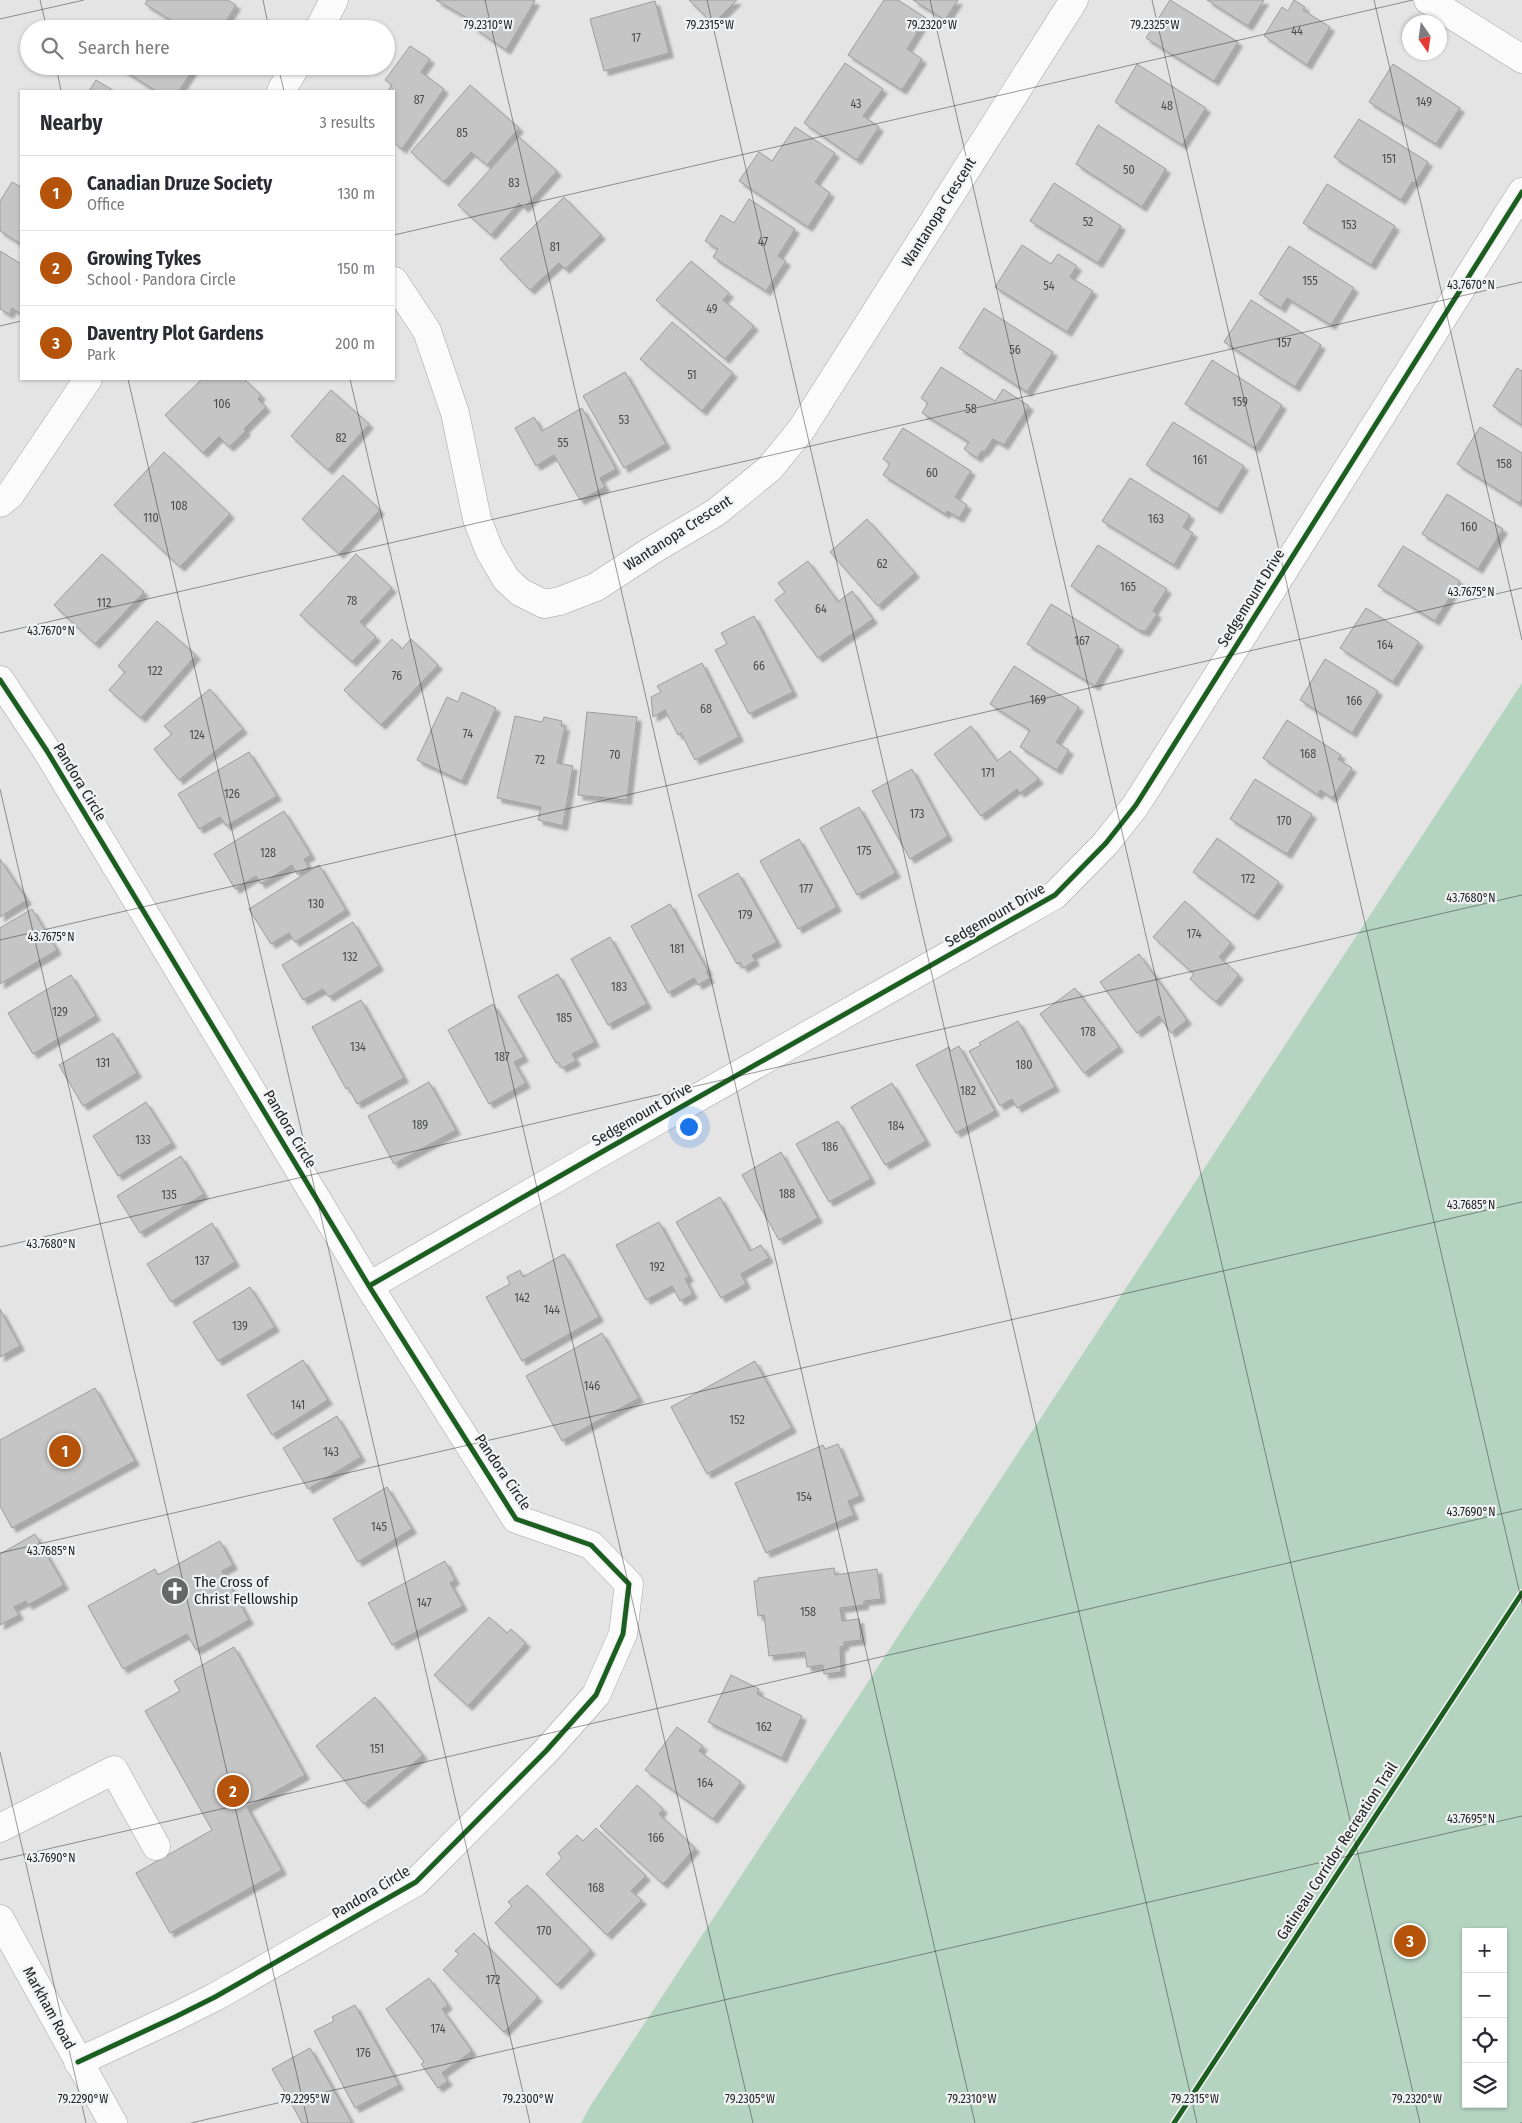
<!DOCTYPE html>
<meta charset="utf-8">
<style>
body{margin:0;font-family:"Fira Sans Condensed",sans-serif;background:#f2f2f3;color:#2b2b33}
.controls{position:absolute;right:15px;bottom:15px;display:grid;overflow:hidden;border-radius:0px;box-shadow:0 1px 4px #0004}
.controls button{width:45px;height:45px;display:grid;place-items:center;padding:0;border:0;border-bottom:1px solid #e1e1e2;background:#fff;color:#2b2b33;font:25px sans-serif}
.compass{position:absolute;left:1402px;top:15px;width:45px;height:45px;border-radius:50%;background:#fff;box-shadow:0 1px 4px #0004;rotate:167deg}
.you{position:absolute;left:688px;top:1126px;width:18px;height:18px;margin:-12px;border:4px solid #fff;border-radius:50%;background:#1a73e8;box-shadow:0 0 0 8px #1a73e833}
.badge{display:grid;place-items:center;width:32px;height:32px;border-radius:50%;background:#b45309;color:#fff;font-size:16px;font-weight:700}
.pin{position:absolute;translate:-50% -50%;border:2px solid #fff;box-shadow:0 1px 5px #0006}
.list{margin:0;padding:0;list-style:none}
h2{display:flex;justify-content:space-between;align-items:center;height:65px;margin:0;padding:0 20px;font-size:21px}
h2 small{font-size:16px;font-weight:400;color:#7c7c81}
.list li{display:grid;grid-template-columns:32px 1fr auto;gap:15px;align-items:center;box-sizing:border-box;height:75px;padding:0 20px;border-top:1px solid #e1e1e2}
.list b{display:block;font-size:19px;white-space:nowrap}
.list p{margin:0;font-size:16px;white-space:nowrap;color:#7c7c81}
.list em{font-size:16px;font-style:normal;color:#7c7c81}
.icon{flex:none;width:28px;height:28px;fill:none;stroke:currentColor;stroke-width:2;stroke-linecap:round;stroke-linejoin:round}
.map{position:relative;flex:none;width:1522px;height:2123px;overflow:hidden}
.search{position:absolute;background:#fff;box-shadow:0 1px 4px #0004;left:20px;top:20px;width:375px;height:55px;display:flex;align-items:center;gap:12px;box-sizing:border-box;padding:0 18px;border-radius:28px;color:#7c7c81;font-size:19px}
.panel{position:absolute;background:#fff;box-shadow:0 1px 4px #0004;left:20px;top:90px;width:375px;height:290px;border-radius:0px}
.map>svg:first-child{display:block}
.green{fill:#b4d4c0;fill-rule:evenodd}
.building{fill:#c5c5c6;stroke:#9d9d9e;filter:url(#shadow)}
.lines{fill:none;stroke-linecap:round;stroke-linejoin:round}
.minor-casing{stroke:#a5a5a6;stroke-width:29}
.major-casing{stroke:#a5a5a6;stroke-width:29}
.minor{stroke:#fbfbfb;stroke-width:28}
.major{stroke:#fbfbfb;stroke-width:28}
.cycleway-casing{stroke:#f1f2f3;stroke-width:8}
.cycleway{stroke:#1b5e20;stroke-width:5}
.ticks{fill:none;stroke:#222323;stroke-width:1;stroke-opacity:0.45}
.labels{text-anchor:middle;stroke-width:4.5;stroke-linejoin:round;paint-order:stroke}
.number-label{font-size:12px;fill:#4b4c4c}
.street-label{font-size:15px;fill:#222323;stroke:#f1f2f3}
.poi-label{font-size:15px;fill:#222323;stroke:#f1f2f3;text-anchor:start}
.ticks-label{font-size:12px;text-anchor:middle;fill:#222323;stroke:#f1f2f3;stroke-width:4.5;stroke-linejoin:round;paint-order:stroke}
</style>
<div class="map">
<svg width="1522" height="2123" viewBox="0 0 1522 2123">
<defs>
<filter id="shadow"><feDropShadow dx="4.5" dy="4.5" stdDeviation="1" flood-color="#0004"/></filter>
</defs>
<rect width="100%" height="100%" fill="#e4e4e5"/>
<path class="green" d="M1522 683V2123H581L591 2105ZM1466 1932H1503V2104H1466Z"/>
<path class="building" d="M147 0H228L236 5 225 23 222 21 218 29H185L145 4Z
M436 0H532L535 1 506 50 473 27 476 23Z
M689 0H737L713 24Z
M884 0H898L926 18 907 49 922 59 902 90 848 55Z
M913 0H958L945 20Z
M1170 0 1238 42 1214 81 1146 38Z
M1207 0H1264L1248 26Z
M1294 0 1305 7 1303 10 1330 27 1307 65 1264 36 1282 7 1288 11Z
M655 1 669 53 604 71 590 19Z
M133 22 144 29H129Z
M410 46 430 59 421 72 444 89 402 149 394 143V91H388L392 85 385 80Z
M845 63 883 89 863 116 879 127 857 160 804 123Z
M1137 64 1206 108 1182 145 1115 102Z
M1393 64 1460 108 1436 144 1369 102Z
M117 66H195L179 91H156Z
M96 80 114 91H89Z
M470 85 519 128 487 165 471 152 444 182 411 152Z
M1359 119 1428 162 1415 183 1412 182 1401 200 1334 157Z
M1098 125 1166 169 1142 207 1076 164Z
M795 127 835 153 815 182 830 193 808 227 739 181 759 152 772 161Z
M519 137 557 171 524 208 519 203 491 235 458 205Z
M12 182 21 187V244L0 231V201Z
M1054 183 1121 226 1098 263 1030 221Z
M1327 184 1395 226 1371 265 1303 223Z
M564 197 601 235 565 269 559 263 530 290 500 259Z
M749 199 795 229 778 256 786 261 766 291 713 257 718 249 705 241 721 215 734 223Z
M1022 245 1051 264 1058 254 1077 266 1070 277 1093 291 1067 332 995 287Z
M1289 246 1354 288 1331 325 1287 298 1281 308 1259 294Z
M0 251 21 264V314L12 308 9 314 0 309Z
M691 261 729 293 723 300 754 326 725 359 656 300Z
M1251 300 1321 345 1295 387 1224 342Z
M984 308 1053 352 1027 392 959 348Z
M672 322 733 373 702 411 640 359Z
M1212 360 1282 405 1255 448 1185 404Z
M941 367 995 401 1003 389 1029 406 1004 445 993 439 984 452 982 451 977 458 964 449 969 442 922 413 928 403 921 398Z
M1517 368 1522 371V425L1493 406Z
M625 372 666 444 624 468 583 396Z
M202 379H244L261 395 258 399 266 407 244 429 246 431 229 447 219 437 203 453 165 415Z
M331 390 369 424 328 470 291 436Z
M582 408 616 469 600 478 605 487 580 500 554 455 536 466 515 428 534 417 542 431Z
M1173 422 1244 466 1217 509 1146 465Z
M1480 427 1522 453V499L1519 503 1457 464Z
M903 428 971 471 955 497 967 505 959 518 947 511 945 514 883 475 890 464 883 459Z
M164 452 230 514 180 567 114 505Z
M343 475 380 510 339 554 302 519Z
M1130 478 1190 515 1183 527 1193 533 1174 565 1102 521Z
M1447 494 1503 529 1478 569 1422 534Z
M867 519 915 573 878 606 830 552Z
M1098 545 1167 589 1153 611 1157 614 1145 632 1141 630 1140 631 1071 586Z
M1403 546 1460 581 1435 621 1378 586Z
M102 554 144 592 95 644 54 605Z
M356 554 392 588 360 622 376 637 352 662 300 615Z
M808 561 838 602 852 591 873 619 818 658 775 600 785 592 778 583Z
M1051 604 1119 646 1095 686 1027 644Z
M1366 608 1419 642 1393 682 1340 648Z
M754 616 793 692 749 714 715 650 727 644 721 633Z
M157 621 196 655 141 718 109 690 125 672 118 666Z
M392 639 402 649 411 639 438 665 381 725 344 690Z
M1325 659 1378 691 1352 733 1300 700Z
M702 663 739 737 695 760 681 733 678 735 665 710 653 717 651 697 661 692 657 686Z
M1014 666 1079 707 1056 742 1069 750 1057 770 1020 747 1030 730 990 704Z
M210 689 243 729 179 780 154 749 172 734 164 726Z
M462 692 496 708 462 781 417 760 447 697 458 702Z
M587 712 637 717 627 800 578 795Z
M515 716 542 722 544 717 562 721 561 726H565L557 763 573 766 563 826 538 820 541 807 497 798Z
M1287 720 1341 755 1338 759 1352 768 1332 798 1320 790 1318 795 1263 758Z
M971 726 997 761 1010 751 1039 779 1020 793 1017 789 981 816 934 754Z
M249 752 277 796 226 826 220 817 199 829 178 794Z
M912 769 948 836 910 859 872 791Z
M1255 779 1312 814 1287 854 1230 819Z
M859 807 896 873 857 895 820 828Z
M284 811 311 855 304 859 309 867 297 874 292 865 261 884 256 876 235 889 214 854Z
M1217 838 1279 882 1254 916 1193 872Z
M799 839 837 907 798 929 760 861Z
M0 859 27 900 0 917Z
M319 865 346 910 295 942 289 933 271 944 249 909Z
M738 873 777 942 752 955 755 961 743 968 740 962 737 964 698 895Z
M1185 901 1231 943 1219 957 1239 975 1216 1002 1190 979 1194 974 1153 937Z
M670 904 708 971 706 972 710 978 698 985 694 978 668 993 631 926Z
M32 909 57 950 0 984V928Z
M353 922 379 966 329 997 323 989 303 1000 282 965Z
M610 937 647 1004 608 1025 571 959Z
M1139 954 1187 1020 1171 1033 1159 1016 1137 1033 1100 982Z
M558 974 595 1042 572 1054 576 1061 562 1068 558 1062 556 1063 518 996Z
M71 975 96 1016 33 1054 8 1013Z
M1075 988 1119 1047 1084 1073 1040 1014Z
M361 1000 404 1078 357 1104 348 1087 346 1089 312 1027Z
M493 1004 524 1057 514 1062 526 1083 489 1104 448 1030Z
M1018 1021 1055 1087 1017 1108 1012 1099 1000 1106 969 1051 981 1045 979 1043Z
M113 1033 137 1073 83 1106 59 1065Z
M959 1046 995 1111 956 1133 916 1065 949 1047 950 1051Z
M429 1082 456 1130 394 1164 368 1116Z
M892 1083 926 1141 885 1165 851 1107Z
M146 1102 172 1143 118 1176 93 1136Z
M838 1121 871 1179 829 1202 796 1144Z
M781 1152 818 1218 779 1240 742 1175Z
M181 1156 204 1194 140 1233 117 1196Z
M720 1197 750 1251 761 1245 769 1258 741 1274 746 1284 721 1298 676 1222Z
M659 1222 689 1277 685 1279 693 1294 680 1301 672 1286 646 1300 616 1245Z
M212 1223 235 1262 171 1302 147 1264Z
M564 1254 599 1317 522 1361 486 1297 510 1284 507 1277 520 1270 523 1277Z
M250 1287 275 1327 218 1361 193 1322Z
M0 1309 20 1346 0 1357Z
M602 1333 639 1398 562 1441 526 1376Z
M303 1360 328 1400 272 1435 247 1395Z
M755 1361 792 1428 707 1474 671 1407Z
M95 1388 135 1461 12 1528 0 1506V1440Z
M337 1416 361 1457 308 1489 283 1448Z
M838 1444 860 1496 848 1501 854 1515 766 1553 735 1483 823 1445 825 1449Z
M387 1487 412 1529 358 1562 333 1519Z
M35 1534 64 1585 28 1605 26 1601 14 1607 19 1615 0 1625V1554Z
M220 1541 233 1565 222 1571 249 1620 196 1650 187 1634 123 1669 88 1606 155 1569 158 1575Z
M445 1561 455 1580 450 1583 463 1606 392 1645 368 1603Z
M834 1568 835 1575 877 1569 881 1599 864 1601V1605L840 1608 842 1621 859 1619 861 1640 844 1642V1646L840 1647 841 1672 824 1674 823 1665 807 1667 805 1652 769 1656 764 1615 758 1616 754 1581H758V1578Z
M489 1617 507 1633 511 1629 526 1643 468 1706 434 1675Z
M234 1647 305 1775 247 1807 282 1870 170 1933 136 1873 212 1830 145 1711 180 1691 174 1681Z
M731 1675 759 1689 757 1694 802 1716 782 1758 708 1722Z
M375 1697 423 1755 364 1804 316 1746Z
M677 1727 703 1746 699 1751 741 1782 713 1819 645 1770Z
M637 1785 663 1809 659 1814 695 1848 663 1884 600 1826Z
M596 1828 646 1876 631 1891 642 1900 607 1935 546 1874 562 1858 558 1853 577 1835 583 1841Z
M527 1885 591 1950 557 1985 495 1923 512 1906 508 1902Z
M474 1933 538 1997 504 2032 443 1970 459 1954 455 1951Z
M429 1978 448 2005 442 2009 472 2051 442 2073 448 2081 438 2088 421 2064 424 2062 386 2009Z
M355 2005 399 2085 355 2108 314 2031 334 2021 332 2017Z
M310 2048 352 2123H302L272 2069Z"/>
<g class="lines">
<defs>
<path id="minor" d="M1428 0 1522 59
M319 29 334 0
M281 91 296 66
M394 281 427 331 455 413 477 519 489 550 506 579 520 592 544 604 560 601 596 587 654 549 715 513 769 469 801 430 1074 0
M0 503 10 495 88 379
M0 680 47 751 369 1286 516 1519 591 1545 629 1584 623 1634 596 1695 546 1751 416 1882 215 1997 175 2017 78 2062
M369 1286 607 1149 1055 895 1106 843 1136 805 1522 192
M0 1828 114 1770 156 1846"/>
<path id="major" d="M0 1919 113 2123"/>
</defs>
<use href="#minor" class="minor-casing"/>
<use href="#major" class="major-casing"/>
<use href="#minor" class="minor"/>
<use href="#major" class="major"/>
<defs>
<path id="cycleway" d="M0 680 47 751 369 1286 516 1519 591 1545 629 1584 623 1634 596 1695 546 1751 416 1882 215 1997 175 2017 78 2062
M369 1286 607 1149 1055 895 1106 843 1136 805 1522 192
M1174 2123 1522 1593"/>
</defs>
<use href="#cycleway" class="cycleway-casing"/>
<use href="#cycleway" class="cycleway"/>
</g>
<path class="ticks" d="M40 0 47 29M263 0 269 29M485 0 975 2123M707 0 1197 2123M930 0 1420 2123M1152 0 1522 1603M1374 0 1522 640M0 19 84 0M56 66 61 91M278 66 284 91M394 235 1413 0M0 326 21 321M128 379 530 2123M350 379 753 2123M0 633 1522 282M0 789 308 2123M0 940 1522 588M0 1247 1522 895M0 1553 1522 1202M0 1752 86 2123M0 1860 1522 1509M191 2123 1522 1816M1520 2123H1522"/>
<defs>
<symbol id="church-disc" viewBox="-11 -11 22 22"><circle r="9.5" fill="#666767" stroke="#f1f2f3"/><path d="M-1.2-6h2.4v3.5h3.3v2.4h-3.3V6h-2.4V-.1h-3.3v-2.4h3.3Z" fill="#fff"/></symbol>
</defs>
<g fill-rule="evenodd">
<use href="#church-disc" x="159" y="1575" width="32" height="32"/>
</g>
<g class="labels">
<g class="number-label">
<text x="1297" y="35">44</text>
<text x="636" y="42">17</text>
<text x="419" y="104">87</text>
<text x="1424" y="106">149</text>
<text x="856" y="108">43</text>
<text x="1167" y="110">48</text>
<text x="462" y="137">85</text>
<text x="1389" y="163">151</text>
<text x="1129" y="174">50</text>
<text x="514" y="187">83</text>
<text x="1088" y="226">52</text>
<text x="1349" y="229">153</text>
<text x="763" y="246">47</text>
<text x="555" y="251">81</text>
<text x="1310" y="285">155</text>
<text x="1049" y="290">54</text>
<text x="712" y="313">49</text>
<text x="1284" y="347">157</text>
<text x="1015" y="354">56</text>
<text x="692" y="379">51</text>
<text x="1240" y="406">159</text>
<text x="222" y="408">106</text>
<text x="971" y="413">58</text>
<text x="624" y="424">53</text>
<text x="341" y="442">82</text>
<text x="563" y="447">55</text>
<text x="1200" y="464">161</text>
<text x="1504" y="468">158</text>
<text x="932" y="477">60</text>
<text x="179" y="510">108</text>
<text x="151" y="522">110</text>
<text x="1156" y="523">163</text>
<text x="1469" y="531">160</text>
<text x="882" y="568">62</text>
<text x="1128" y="591">165</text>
<text x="352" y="605">78</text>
<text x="104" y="607">112</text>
<text x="821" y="613">64</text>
<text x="1082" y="645">167</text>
<text x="1385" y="649">164</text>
<text x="759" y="670">66</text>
<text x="155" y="675">122</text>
<text x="397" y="680">76</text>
<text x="1038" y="704">169</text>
<text x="1354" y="705">166</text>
<text x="706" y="713">68</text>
<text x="468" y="738">74</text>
<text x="197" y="739">124</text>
<text x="1308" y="758">168</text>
<text x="615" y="759">70</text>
<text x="540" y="764">72</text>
<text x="988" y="777">171</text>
<text x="232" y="798">126</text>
<text x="917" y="818">173</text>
<text x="1284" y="825">170</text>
<text x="864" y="855">175</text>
<text x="268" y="857">128</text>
<text x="1248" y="883">172</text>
<text x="806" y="893">177</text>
<text x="316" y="908">130</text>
<text x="745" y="919">179</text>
<text x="1194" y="938">174</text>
<text x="677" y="953">181</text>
<text x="350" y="961">132</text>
<text x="619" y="991">183</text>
<text x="60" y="1016">129</text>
<text x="564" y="1022">185</text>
<text x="1088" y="1036">178</text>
<text x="358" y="1051">134</text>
<text x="502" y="1061">187</text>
<text x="103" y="1067">131</text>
<text x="1024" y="1069">180</text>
<text x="968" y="1095">182</text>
<text x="420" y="1129">189</text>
<text x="896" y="1130">184</text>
<text x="143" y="1144">133</text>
<text x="830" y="1151">186</text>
<text x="787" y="1198">188</text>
<text x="169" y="1199">135</text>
<text x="202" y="1265">137</text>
<text x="657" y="1271">192</text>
<text x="522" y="1302">142</text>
<text x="552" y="1314">144</text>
<text x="240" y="1330">139</text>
<text x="592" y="1390">146</text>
<text x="298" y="1409">141</text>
<text x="737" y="1424">152</text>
<text x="331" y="1456">143</text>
<text x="804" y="1501">154</text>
<text x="379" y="1531">145</text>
<text x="424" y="1607">147</text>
<text x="808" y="1616">158</text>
<text x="764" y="1731">162</text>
<text x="377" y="1753">151</text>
<text x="705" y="1787">164</text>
<text x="656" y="1842">166</text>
<text x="596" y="1892">168</text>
<text x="544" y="1935">170</text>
<text x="493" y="1984">172</text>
<text x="438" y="2033">174</text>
<text x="363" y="2057">176</text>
</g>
<g class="street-label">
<text transform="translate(939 212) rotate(-58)" y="5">Wantanopa Crescent</text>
<text transform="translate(678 533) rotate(-33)" y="5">Wantanopa Crescent</text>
<text transform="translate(1251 598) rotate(-58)" y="5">Sedgemount Drive</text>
<text transform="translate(80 782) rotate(59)" y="5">Pandora Circle</text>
<text transform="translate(995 915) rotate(-30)" y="5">Sedgemount Drive</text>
<text transform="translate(642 1114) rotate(-30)" y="5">Sedgemount Drive</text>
<text transform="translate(290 1129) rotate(59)" y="5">Pandora Circle</text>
<text transform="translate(503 1472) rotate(56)" y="5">Pandora Circle</text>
<text transform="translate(1337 1851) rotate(-57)" y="5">Gatineau Corridor Recreation Trail</text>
<text transform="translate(371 1892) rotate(-31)" y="5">Pandora Circle</text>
<text transform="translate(49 2008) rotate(61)" y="5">Markham Road</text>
</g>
<g class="poi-label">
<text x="194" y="1587">The Cross of<tspan x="194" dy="17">Christ Fellowship</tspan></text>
</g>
</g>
<g class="ticks-label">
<text x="488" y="29">79.2310°W</text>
<text x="710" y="29">79.2315°W</text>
<text x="932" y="29">79.2320°W</text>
<text x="1155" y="29">79.2325°W</text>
<text x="1471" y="289">43.7670°N</text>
<text x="1471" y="596">43.7675°N</text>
<text x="51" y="635">43.7670°N</text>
<text x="1471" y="902">43.7680°N</text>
<text x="51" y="941">43.7675°N</text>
<text x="1471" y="1209">43.7685°N</text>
<text x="51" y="1248">43.7680°N</text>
<text x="1471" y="1516">43.7690°N</text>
<text x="51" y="1555">43.7685°N</text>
<text x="1471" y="1823">43.7695°N</text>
<text x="51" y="1862">43.7690°N</text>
<text x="83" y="2103">79.2290°W</text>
<text x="305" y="2103">79.2295°W</text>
<text x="528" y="2103">79.2300°W</text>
<text x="750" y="2103">79.2305°W</text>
<text x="972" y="2103">79.2310°W</text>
<text x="1195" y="2103">79.2315°W</text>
<text x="1417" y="2103">79.2320°W</text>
</g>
</svg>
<div class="controls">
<button>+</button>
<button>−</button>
<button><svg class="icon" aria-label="locate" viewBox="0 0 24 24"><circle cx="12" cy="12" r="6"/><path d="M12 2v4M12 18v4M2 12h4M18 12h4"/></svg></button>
<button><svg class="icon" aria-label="layers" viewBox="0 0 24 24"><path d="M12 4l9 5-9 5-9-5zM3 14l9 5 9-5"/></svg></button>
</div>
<svg class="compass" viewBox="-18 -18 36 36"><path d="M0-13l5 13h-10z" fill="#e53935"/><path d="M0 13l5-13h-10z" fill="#7c7c81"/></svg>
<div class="you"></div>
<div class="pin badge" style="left:65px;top:1451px">1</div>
<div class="pin badge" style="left:233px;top:1791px">2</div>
<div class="pin badge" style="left:1410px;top:1941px">3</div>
<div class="search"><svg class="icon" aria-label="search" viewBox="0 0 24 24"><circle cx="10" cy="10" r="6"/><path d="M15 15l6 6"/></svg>Search here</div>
<section class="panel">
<h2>Nearby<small>3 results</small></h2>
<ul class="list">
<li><span class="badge">1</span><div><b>Canadian Druze Society</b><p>Office</p></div><em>130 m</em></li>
<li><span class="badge">2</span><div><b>Growing Tykes</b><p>School · Pandora Circle</p></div><em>150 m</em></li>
<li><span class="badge">3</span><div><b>Daventry Plot Gardens</b><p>Park</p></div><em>200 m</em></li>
</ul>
</section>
</div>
